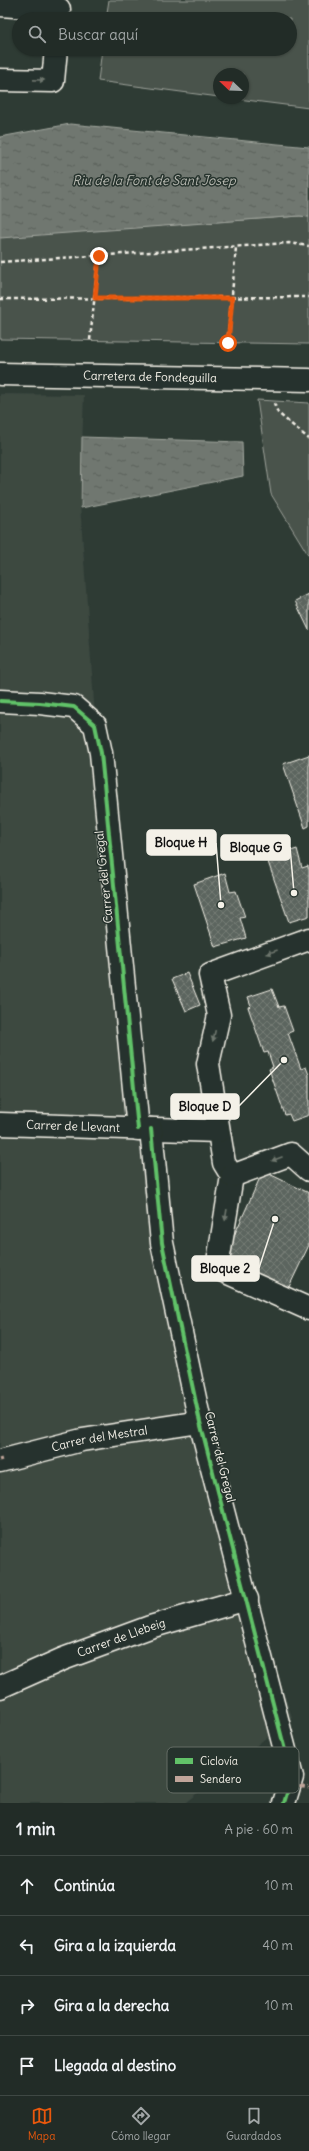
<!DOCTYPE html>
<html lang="es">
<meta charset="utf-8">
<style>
body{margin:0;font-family:Delius,sans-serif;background:#2a342f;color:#f1f3f6}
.compass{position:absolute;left:213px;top:68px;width:36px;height:36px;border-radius:50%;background:#222c27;box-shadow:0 1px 3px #0004;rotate:293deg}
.stop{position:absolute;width:12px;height:12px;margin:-9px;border:3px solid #ea580c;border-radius:50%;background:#fff}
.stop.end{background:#ea580c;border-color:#fff;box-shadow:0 1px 4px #0008}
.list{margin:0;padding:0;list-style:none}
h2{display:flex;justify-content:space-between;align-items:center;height:52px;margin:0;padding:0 16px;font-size:17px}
h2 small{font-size:13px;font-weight:400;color:#a2a7a7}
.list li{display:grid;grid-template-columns:26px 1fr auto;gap:12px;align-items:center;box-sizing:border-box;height:60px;padding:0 16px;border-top:1px solid #3f4844}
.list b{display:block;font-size:15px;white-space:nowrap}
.list em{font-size:13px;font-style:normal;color:#a2a7a7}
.icon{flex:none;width:22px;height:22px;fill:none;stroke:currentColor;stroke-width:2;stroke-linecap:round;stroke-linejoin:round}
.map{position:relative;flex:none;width:309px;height:1803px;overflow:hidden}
.search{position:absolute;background:#222c27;box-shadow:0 1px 3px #0004;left:12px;right:12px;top:12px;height:44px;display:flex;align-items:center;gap:10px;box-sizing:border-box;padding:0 14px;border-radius:22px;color:#a2a7a7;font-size:15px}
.sheet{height:292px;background:#222c27}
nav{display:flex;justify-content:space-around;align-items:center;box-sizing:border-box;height:56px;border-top:1px solid #3f4844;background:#222c27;font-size:11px;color:#a2a7a7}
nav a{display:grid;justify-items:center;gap:2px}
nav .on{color:#ea580c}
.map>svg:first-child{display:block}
.built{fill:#3c4841}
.park{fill:#48524c;stroke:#9ea29a}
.water{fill:url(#water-ripples);stroke:#a4a8a0}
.building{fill:url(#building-cross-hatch);stroke:#f4f1e8}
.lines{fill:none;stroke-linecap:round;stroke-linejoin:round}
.minor-casing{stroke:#f4f1e8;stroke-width:25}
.secondary-casing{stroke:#f4f1e8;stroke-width:25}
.path{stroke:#f4f1e8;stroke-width:2.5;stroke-dasharray:4 3;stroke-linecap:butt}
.minor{stroke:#26332d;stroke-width:22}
.secondary{stroke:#26332d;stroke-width:22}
.quiet{stroke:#c0a59a;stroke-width:3;stroke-dasharray:6 3;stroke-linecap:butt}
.cycleway-casing{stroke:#26332d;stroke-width:6}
.cycleway{stroke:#61c268;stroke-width:4}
.oneway{fill:#6e766e}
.route{stroke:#ea580c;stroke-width:5}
.labels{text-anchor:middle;stroke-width:3;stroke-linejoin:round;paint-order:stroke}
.street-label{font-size:12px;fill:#f4f1e8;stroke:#26332d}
.water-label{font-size:13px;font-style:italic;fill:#b8bab2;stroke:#26332d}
.key{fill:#26332d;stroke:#646c65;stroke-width:1}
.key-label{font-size:11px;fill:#f4f1e8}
.leader{fill:none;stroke:#f4f1e8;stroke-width:1.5}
.callout-dot{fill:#f4f1e8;stroke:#26332d;stroke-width:1.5}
.callout{fill:#f4f1e8;stroke:#f4f1e8;stroke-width:1.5}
.callout-label{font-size:13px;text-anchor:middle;font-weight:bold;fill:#111}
</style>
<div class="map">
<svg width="309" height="1803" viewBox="0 0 309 1803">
<defs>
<pattern id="water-ripples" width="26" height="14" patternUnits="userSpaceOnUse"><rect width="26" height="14" fill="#6f7770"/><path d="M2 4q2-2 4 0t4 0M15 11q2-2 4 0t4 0" fill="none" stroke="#5c605b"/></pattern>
<pattern id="building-cross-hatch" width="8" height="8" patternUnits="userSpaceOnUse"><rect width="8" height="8" fill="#5c655e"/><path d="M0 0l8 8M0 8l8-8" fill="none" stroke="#747c75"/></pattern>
</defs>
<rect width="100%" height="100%" fill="#2e3b34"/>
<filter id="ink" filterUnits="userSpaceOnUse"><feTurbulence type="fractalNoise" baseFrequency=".025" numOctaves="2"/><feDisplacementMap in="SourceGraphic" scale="8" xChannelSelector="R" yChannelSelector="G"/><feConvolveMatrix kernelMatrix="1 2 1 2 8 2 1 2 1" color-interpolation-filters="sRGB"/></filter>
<g filter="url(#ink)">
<path class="built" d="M0 394 84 395 80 504 97 744 136 1101 228 1529 292 1717 185 1803H0Z"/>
<path class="park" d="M109 0H309V108L230 98H243V74H219V97L98 81 102 49H290V19H106Z
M300 216 309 217V344L0 339V237Z
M257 400 309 403V556L271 494Z"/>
<path class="water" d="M70 124 309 147V217L300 216 0 238V137Z
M82 437 242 442 243 476 81 508Z"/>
<path class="building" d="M309 594V630L295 601Z
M309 755V826L305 828 283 764Z
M297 849 302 868 308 866 309 870V916L289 922 267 859Z
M225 873 230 892 236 891 245 917 240 918 246 938 215 947 194 884Z
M187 973 200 1005 186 1011 172 979Z
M272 989 279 1007 284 1006 293 1031 288 1033 301 1069 306 1067 309 1075V1115L292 1121 289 1114 285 1115 269 1069 273 1067 268 1052 264 1053 248 1007 251 1006 248 997Z
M263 1171 309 1193V1245L288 1289 224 1258Z"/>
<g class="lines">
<defs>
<g id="minor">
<path d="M0 5 59 9 58 19"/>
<path d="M0 80 53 81 56 49"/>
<path d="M0 701 40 703 74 707 95 725 101 753 138 1129"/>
<path d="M309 939 210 975 219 1015 208 1064 224 1163 232 1176 217 1268 309 1309"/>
<path id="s1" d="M0 1124 218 1131"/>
<path d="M151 1129 162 1243 200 1422 292 1777 284 1803"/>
<path d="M232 1176 291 1154 309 1170"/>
<path id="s2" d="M0 1461 82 1440 200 1422"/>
<path id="s3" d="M0 1687 63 1659 150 1627 247 1599"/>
</g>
<g id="secondary">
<path id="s4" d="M0 374 309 380"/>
</g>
</defs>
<use href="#minor" class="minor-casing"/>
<use href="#secondary" class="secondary-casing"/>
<path class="path" d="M0 262 289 243 309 246
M0 299 309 297
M90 340 99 256
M228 343 236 247
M274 403 278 413 309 439"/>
<use href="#minor" class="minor"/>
<use href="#secondary" class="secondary"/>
<path class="quiet" d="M0 1458 1 1461
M290 1785 309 1788"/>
<defs>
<path id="cycleway" d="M0 701 40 703 74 707 95 725 101 753 138 1129
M151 1129 162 1243 200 1422 292 1777 284 1803"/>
</defs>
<use href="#cycleway" class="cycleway-casing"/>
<use href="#cycleway" class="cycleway"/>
</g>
<defs><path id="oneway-solid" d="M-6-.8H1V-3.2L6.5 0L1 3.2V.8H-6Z"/></defs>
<g class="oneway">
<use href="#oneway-solid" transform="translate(39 80) rotate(1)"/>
<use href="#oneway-solid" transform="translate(272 952) rotate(160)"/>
<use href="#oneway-solid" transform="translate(214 1036) rotate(103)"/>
<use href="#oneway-solid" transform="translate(277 1159) rotate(159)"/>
<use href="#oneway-solid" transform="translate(226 1215) rotate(99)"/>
</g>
</g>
<g class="lines" filter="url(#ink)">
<path class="route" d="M99 256 95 298H232L228 343"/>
</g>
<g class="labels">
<g class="street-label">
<text dy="4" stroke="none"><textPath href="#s4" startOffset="150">Carretera de Fondeguilla</textPath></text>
<text transform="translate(104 877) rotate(-96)" y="4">Carrer del Gregal</text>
<text dy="4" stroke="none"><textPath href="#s1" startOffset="73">Carrer de Llevant</textPath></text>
<text dy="4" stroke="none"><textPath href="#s2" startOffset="102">Carrer del Mestral</textPath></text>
<text transform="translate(220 1457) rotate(76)" y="4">Carrer del Gregal</text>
<text dy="4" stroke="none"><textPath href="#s3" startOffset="131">Carrer de Llebeig</textPath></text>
</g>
<g class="water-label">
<text x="154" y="185">Riu de la Font de Sant Josep</text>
</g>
</g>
<rect x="167" y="1747" width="132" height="46" rx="6" class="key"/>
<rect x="175" y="1758" width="18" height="6" fill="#61c268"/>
<rect x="175" y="1776" width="18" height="6" fill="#c0a59a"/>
<g class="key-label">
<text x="200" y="1765">Ciclovía</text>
<text x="200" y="1783">Sendero</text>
</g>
<path class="leader" d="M221 905L216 843M294 893L290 847M284 1060L239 1106M275 1219L259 1268"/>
<g class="callout-dot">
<circle cx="221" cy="905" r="4"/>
<circle cx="294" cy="893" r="4"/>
<circle cx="284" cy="1060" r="4"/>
<circle cx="275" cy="1219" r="4"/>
</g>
<g class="callout">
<rect x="147" y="830" width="69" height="25" rx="4"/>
<rect x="221" y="835" width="69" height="25" rx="4"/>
<rect x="171" y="1094" width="68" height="25" rx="4"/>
<rect x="192" y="1256" width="67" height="25" rx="4"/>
</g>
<g class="callout-label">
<text x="181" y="847">Bloque H</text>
<text x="256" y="852">Bloque G</text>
<text x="205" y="1111">Bloque D</text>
<text x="225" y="1273">Bloque 2</text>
</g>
</svg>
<svg class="compass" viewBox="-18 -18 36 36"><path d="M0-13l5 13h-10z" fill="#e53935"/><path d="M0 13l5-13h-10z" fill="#a2a7a7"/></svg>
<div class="stop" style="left:228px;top:343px"></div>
<div class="stop end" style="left:99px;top:256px"></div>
<div class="search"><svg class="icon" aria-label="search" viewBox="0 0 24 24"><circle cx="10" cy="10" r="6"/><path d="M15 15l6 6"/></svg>Buscar aquí</div>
</div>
<section class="sheet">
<h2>1 min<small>A pie · 60 m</small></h2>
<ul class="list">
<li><svg class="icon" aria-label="ahead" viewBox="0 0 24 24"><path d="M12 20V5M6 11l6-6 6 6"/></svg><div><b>Continúa</b></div><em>10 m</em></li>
<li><svg class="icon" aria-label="left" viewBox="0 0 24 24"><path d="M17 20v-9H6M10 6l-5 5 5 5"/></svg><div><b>Gira a la izquierda</b></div><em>40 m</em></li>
<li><svg class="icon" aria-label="right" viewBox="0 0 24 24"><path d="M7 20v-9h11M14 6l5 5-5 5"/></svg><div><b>Gira a la derecha</b></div><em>10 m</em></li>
<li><svg class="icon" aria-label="arrive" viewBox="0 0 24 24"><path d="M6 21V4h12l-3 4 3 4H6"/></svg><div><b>Llegada al destino</b></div></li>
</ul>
</section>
<nav>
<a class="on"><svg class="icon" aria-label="map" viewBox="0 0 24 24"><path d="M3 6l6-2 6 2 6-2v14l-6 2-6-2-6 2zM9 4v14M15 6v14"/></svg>Mapa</a>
<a><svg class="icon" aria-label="directions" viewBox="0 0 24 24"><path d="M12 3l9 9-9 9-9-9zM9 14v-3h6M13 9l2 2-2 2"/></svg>Cómo llegar</a>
<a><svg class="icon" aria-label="saved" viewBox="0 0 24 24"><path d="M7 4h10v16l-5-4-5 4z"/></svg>Guardados</a>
</nav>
